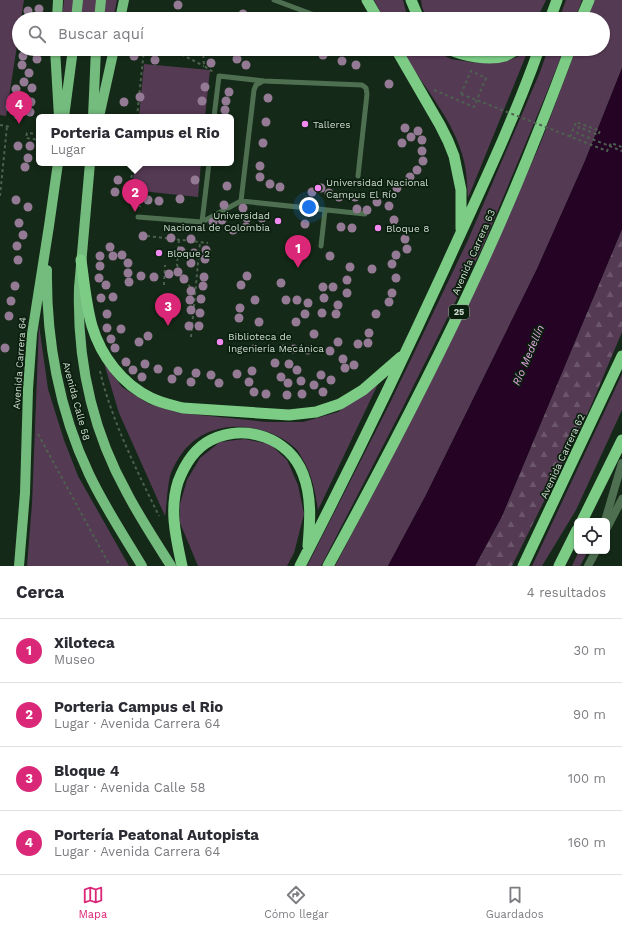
<!DOCTYPE html>
<html lang="es">
<meta charset="utf-8">
<style>
body{margin:0;font-family:"Work Sans",sans-serif;background:#f7f7f7;color:#2b2b33}
.controls{position:absolute;right:12px;bottom:12px;display:grid;overflow:hidden;border-radius:6px;box-shadow:0 1px 3px #0004}
.controls button{width:36px;height:36px;display:grid;place-items:center;padding:0;border:0;border-bottom:1px solid #e1e1e2;background:#fff;color:#2b2b33;font:20px sans-serif}
.you{position:absolute;left:309px;top:207px;width:14px;height:14px;margin:-10px;border:3px solid #fff;border-radius:50%;background:#1a73e8;box-shadow:0 0 0 6px #1a73e833}
.badge{display:grid;place-items:center;width:26px;height:26px;border-radius:50%;background:#db2777;color:#fff;font-size:13px;font-weight:700}
.pin{position:absolute;translate:-50% -33px;filter:drop-shadow(0 1px 2px #0008)}
.pin::after{content:'';position:absolute;top:21px;width:14px;height:12px;background:inherit;clip-path:polygon(0 0,100% 0,50% 100%)}
.popup{position:absolute;left:36px;top:114px;width:198px;height:52px;box-sizing:border-box;display:grid;place-content:center;border-radius:6px;background:#fff;filter:drop-shadow(0 1px 3px #0005);font-size:13px;white-space:nowrap;color:#7c7c81}
.popup b{font-size:15px;color:#2b2b33}
.popup::after{content:'';position:absolute;left:50%;top:100%;margin-left:-8px;border:8px solid transparent;border-top-color:#fff}
.list{margin:0;padding:0;list-style:none}
h2{display:flex;justify-content:space-between;align-items:center;height:52px;margin:0;padding:0 16px;font-size:17px}
h2 small{font-size:13px;font-weight:400;color:#7c7c81}
.list li{display:grid;grid-template-columns:26px 1fr auto;gap:12px;align-items:center;box-sizing:border-box;height:64px;padding:0 16px;border-top:1px solid #e1e1e2}
.list b{display:block;font-size:15px;white-space:nowrap}
.list p{margin:0;font-size:13px;white-space:nowrap;color:#7c7c81}
.list em{font-size:13px;font-style:normal;color:#7c7c81}
.icon{flex:none;width:22px;height:22px;fill:none;stroke:currentColor;stroke-width:2;stroke-linecap:round;stroke-linejoin:round}
.map{position:relative;flex:none;width:622px;height:566px;overflow:hidden}
.search{position:absolute;background:#fff;box-shadow:0 1px 3px #0004;left:12px;right:12px;top:12px;height:44px;display:flex;align-items:center;gap:10px;box-sizing:border-box;padding:0 14px;border-radius:22px;color:#7c7c81;font-size:15px}
.sheet{height:308px;background:#fff}
nav{display:flex;justify-content:space-around;align-items:center;box-sizing:border-box;height:56px;border-top:1px solid #e1e1e2;background:#fff;font-size:11px;color:#7c7c81}
nav a{display:grid;justify-items:center;gap:2px}
nav .on{color:#db2777}
.map>svg:first-child{display:block}
.green{fill:#553a54}
.forest{fill:url(#forest-firs)}
.water{fill:#240325}
.lines{fill:none;stroke-linecap:round;stroke-linejoin:round}
.path{stroke:#4e6050;stroke-width:2;stroke-dasharray:3 3;stroke-linecap:butt}
.service{stroke:#4e7051;stroke-width:5}
.minor{stroke:#4e7051;stroke-width:8}
.tertiary{stroke:#4e7051;stroke-width:8}
.primary{stroke:#74bc7d;stroke-width:10}
.trunk{stroke:#7ccc86;stroke-width:11}
.path-bridge{stroke:#4e6050;stroke-width:2;stroke-dasharray:3 3;stroke-linecap:butt}
.tree{fill:#947a94}
.poi-dot{fill:#f28af2;stroke:#0b1f0e;stroke-width:1.5}
.labels{text-anchor:middle;stroke-width:3.5;stroke-linejoin:round;paint-order:stroke}
.shield{fill:#0b1f0e;stroke:#94a395;stroke-width:1}
.shield-label{font-size:9px;font-weight:bold;fill:#cedbcf}
.poi-label{font-size:10px;fill:#cedbcf;stroke:#0b1f0e;text-anchor:start}
.street-label{font-size:10px;fill:#cedbcf;stroke:#0b1f0e}
.water-label{font-size:11px;font-style:italic;fill:#e3a6e2;stroke:#0b1f0e}
</style>
<div class="map">
<svg width="622" height="566" viewBox="0 0 622 566">
<defs>
<pattern id="forest-firs" width="22" height="20" patternUnits="userSpaceOnUse"><rect width="22" height="20" fill="#553a54"/><path d="M5 1l3.5 6h-7zM16 11l3.5 6h-7z" fill="#6c566c"/></pattern>
</defs>
<rect width="100%" height="100%" fill="#142917"/>
<path class="green" d="M0 0H24L21 19H19V33L6 116 0 115Z
M64 0H117L113 19H62Z
M374 0H403L408 19H384Z
M421 0H546L537 19H427L422 7Z
M566 0H582L575 19H559Z
M594 0H622V68L585 161 537 269 426 495 388 566H335L383 475 494 249 541 142 576 49H603V19H587Z
M401 49H431L451 59 477 63 504 62 527 53 468 198C467 186 467 173 464 161 454 119 422 86 401 49Z
M548 49H564L549 87 483 246 402 409 321 566H307L390 403 468 240 540 72Z
M144 64 210 70 205 117H139Z
M135 163H201L198 197 132 190Z
M39 325 48 389 64 440 78 476 129 566H27L32 504Z
M104 363 122 387 149 404 180 413 267 422H303L338 412 378 384 318 510C315 491 312 474 302 458 300 455 298 450 295 448 265 421 209 417 183 452 178 458 172 469 170 476 167 489 167 503 165 516L119 413Z
M622 374V410L576 510 542 566H532Z
M244 439 270 444 287 460 298 485 304 514 294 553 287 566H198L180 523V504L187 480 200 458 220 442Z
M579 551H588L580 566H572Z"/>
<path class="forest" d="M622 229V332L590 408 512 566H475L502 516Z"/>
<path class="water" d="M622 68V229L502 516 475 566H388L426 495 537 269 585 161Z"/>
<g class="lines">
<path class="path" d="M171 49 204 66
M203 49 204 66 213 72
M434 90 474 107 486 78 471 71 461 94
M137 117 144 49
M0 125 11 127
M39 134 27 133 26 138 39 140
M570 137 576 122 600 131 598 135 579 127 577 133 622 151
M133 163 130 192 142 193 140 207
M0 196 7 126
M147 236 208 243
M179 240 177 265 194 294
M164 285 165 265
M191 337 200 242
M100 371C111 419 137 471 159 516
M38 434 110 566"/>
<path class="service" d="M274 0 325 19
M214 117 219 76 264 81 362 85 366 88 367 94 358 176
M241 201 365 214
M138 217 202 222 241 201 254 90 256 85 263 81
M202 222 209 163
M321 246 325 210"/>
<path class="minor" d="M607 528 622 499"/>
<path class="tertiary" d="M605 521 622 463
M588 566 596 551"/>
<path class="primary" d="M57 19 58 0
M76 19 78 0
M99 19 101 0
M120 19 124 0
M55 49 59 117
M64 117 73 49
M93 117 96 49
M99 117 114 49
M90 163 79 288C77 360 92 430 127 493 140 518 156 542 171 566
M47 270C46 339 59 411 89 474 104 506 124 536 142 566
M19 566 25 493 28 389 32 334 49 226 58 163"/>
<path class="trunk" d="M367 0 378 19
M411 0 419 19
M550 19 557 0
M581 19 589 0
M396 49 440 125 448 141 454 156 461 190V229
M449 49C463 56 489 61 505 56 509 54 514 51 519 49
M81 260C84 281 86 305 92 326 101 356 122 384 151 398 161 403 172 405 183 408L289 415 316 412 340 404 363 390 401 357
M582 521 622 440
M182 566C176 538 169 510 178 482 184 466 195 448 211 440 246 423 289 438 303 474 312 497 310 522 308 546
M300 566C350 469 398 370 444 270 477 197 512 125 539 49
M328 566C381 469 433 370 479 270 513 197 542 124 570 49
M523 566 622 356
M559 566 577 530"/>
<path class="path-bridge" d="M461 94 607 151 611 143 622 147"/>
</g>
<g class="tree">
<circle cx="178" cy="5" r="4.5"/>
<circle cx="39" cy="9" r="4.5"/>
<circle cx="28" cy="11" r="4.5"/>
<circle cx="243" cy="14" r="4.5"/>
<circle cx="323" cy="55" r="4.5"/>
<circle cx="23" cy="56" r="4.5"/>
<circle cx="134" cy="56" r="4.5"/>
<circle cx="37" cy="59" r="4.5"/>
<circle cx="237" cy="59" r="4.5"/>
<circle cx="155" cy="60" r="4.5"/>
<circle cx="342" cy="61" r="4.5"/>
<circle cx="211" cy="63" r="4.5"/>
<circle cx="22" cy="65" r="4.5"/>
<circle cx="246" cy="65" r="4.5"/>
<circle cx="356" cy="65" r="4.5"/>
<circle cx="29" cy="73" r="4.5"/>
<circle cx="24" cy="82" r="4.5"/>
<circle cx="389" cy="84" r="4.5"/>
<circle cx="205" cy="87" r="4.5"/>
<circle cx="32" cy="88" r="4.5"/>
<circle cx="16" cy="89" r="4.5"/>
<circle cx="229" cy="92" r="4.5"/>
<circle cx="140" cy="97" r="4.5"/>
<circle cx="268" cy="98" r="4.5"/>
<circle cx="21" cy="100" r="4.5"/>
<circle cx="202" cy="101" r="4.5"/>
<circle cx="226" cy="101" r="4.5"/>
<circle cx="31" cy="102" r="4.5"/>
<circle cx="124" cy="102" r="4.5"/>
<circle cx="10" cy="107" r="4.5"/>
<circle cx="225" cy="110" r="4.5"/>
<circle cx="30" cy="112" r="4.5"/>
<circle cx="18" cy="115" r="4.5"/>
<circle cx="266" cy="122" r="4.5"/>
<circle cx="405" cy="128" r="4.5"/>
<circle cx="418" cy="131" r="4.5"/>
<circle cx="411" cy="137" r="4.5"/>
<circle cx="422" cy="140" r="4.5"/>
<circle cx="263" cy="143" r="4.5"/>
<circle cx="402" cy="143" r="4.5"/>
<circle cx="18" cy="146" r="4.5"/>
<circle cx="30" cy="146" r="4.5"/>
<circle cx="422" cy="151" r="4.5"/>
<circle cx="28" cy="158" r="4.5"/>
<circle cx="423" cy="161" r="4.5"/>
<circle cx="260" cy="166" r="4.5"/>
<circle cx="25" cy="167" r="4.5"/>
<circle cx="417" cy="170" r="4.5"/>
<circle cx="260" cy="177" r="4.5"/>
<circle cx="410" cy="177" r="4.5"/>
<circle cx="118" cy="180" r="4.5"/>
<circle cx="195" cy="180" r="4.5"/>
<circle cx="270" cy="184" r="4.5"/>
<circle cx="227" cy="186" r="4.5"/>
<circle cx="280" cy="187" r="4.5"/>
<circle cx="321" cy="188" r="4.5"/>
<circle cx="397" cy="188" r="4.5"/>
<circle cx="115" cy="192" r="4.5"/>
<circle cx="312" cy="192" r="4.5"/>
<circle cx="329" cy="193" r="4.5"/>
<circle cx="339" cy="197" r="4.5"/>
<circle cx="355" cy="197" r="4.5"/>
<circle cx="132" cy="198" r="4.5"/>
<circle cx="180" cy="199" r="4.5"/>
<circle cx="16" cy="200" r="4.5"/>
<circle cx="148" cy="200" r="4.5"/>
<circle cx="159" cy="201" r="4.5"/>
<circle cx="309" cy="202" r="4.5"/>
<circle cx="377" cy="202" r="4.5"/>
<circle cx="224" cy="205" r="4.5"/>
<circle cx="389" cy="206" r="4.5"/>
<circle cx="28" cy="207" r="4.5"/>
<circle cx="243" cy="208" r="4.5"/>
<circle cx="357" cy="209" r="4.5"/>
<circle cx="367" cy="210" r="4.5"/>
<circle cx="247" cy="218" r="4.5"/>
<circle cx="262" cy="218" r="4.5"/>
<circle cx="222" cy="220" r="4.5"/>
<circle cx="394" cy="220" r="4.5"/>
<circle cx="213" cy="222" r="4.5"/>
<circle cx="19" cy="223" r="4.5"/>
<circle cx="305" cy="224" r="4.5"/>
<circle cx="246" cy="227" r="4.5"/>
<circle cx="341" cy="227" r="4.5"/>
<circle cx="352" cy="228" r="4.5"/>
<circle cx="233" cy="230" r="4.5"/>
<circle cx="23" cy="235" r="4.5"/>
<circle cx="143" cy="236" r="4.5"/>
<circle cx="171" cy="238" r="4.5"/>
<circle cx="191" cy="239" r="4.5"/>
<circle cx="405" cy="239" r="4.5"/>
<circle cx="17" cy="246" r="4.5"/>
<circle cx="110" cy="247" r="4.5"/>
<circle cx="407" cy="249" r="4.5"/>
<circle cx="206" cy="250" r="4.5"/>
<circle cx="181" cy="251" r="4.5"/>
<circle cx="194" cy="253" r="4.5"/>
<circle cx="122" cy="255" r="4.5"/>
<circle cx="396" cy="255" r="4.5"/>
<circle cx="100" cy="256" r="4.5"/>
<circle cx="113" cy="256" r="4.5"/>
<circle cx="330" cy="256" r="4.5"/>
<circle cx="205" cy="259" r="4.5"/>
<circle cx="18" cy="260" r="4.5"/>
<circle cx="128" cy="263" r="4.5"/>
<circle cx="191" cy="263" r="4.5"/>
<circle cx="392" cy="264" r="4.5"/>
<circle cx="100" cy="266" r="4.5"/>
<circle cx="350" cy="267" r="4.5"/>
<circle cx="372" cy="269" r="4.5"/>
<circle cx="178" cy="272" r="4.5"/>
<circle cx="128" cy="273" r="4.5"/>
<circle cx="169" cy="274" r="4.5"/>
<circle cx="141" cy="276" r="4.5"/>
<circle cx="247" cy="276" r="4.5"/>
<circle cx="154" cy="277" r="4.5"/>
<circle cx="204" cy="277" r="4.5"/>
<circle cx="99" cy="278" r="4.5"/>
<circle cx="396" cy="278" r="4.5"/>
<circle cx="184" cy="279" r="4.5"/>
<circle cx="347" cy="280" r="4.5"/>
<circle cx="129" cy="282" r="4.5"/>
<circle cx="281" cy="283" r="4.5"/>
<circle cx="106" cy="285" r="4.5"/>
<circle cx="241" cy="285" r="4.5"/>
<circle cx="15" cy="286" r="4.5"/>
<circle cx="203" cy="286" r="4.5"/>
<circle cx="323" cy="287" r="4.5"/>
<circle cx="333" cy="287" r="4.5"/>
<circle cx="191" cy="291" r="4.5"/>
<circle cx="347" cy="293" r="4.5"/>
<circle cx="392" cy="293" r="4.5"/>
<circle cx="113" cy="297" r="4.5"/>
<circle cx="101" cy="298" r="4.5"/>
<circle cx="324" cy="298" r="4.5"/>
<circle cx="201" cy="299" r="4.5"/>
<circle cx="190" cy="300" r="4.5"/>
<circle cx="255" cy="300" r="4.5"/>
<circle cx="286" cy="300" r="4.5"/>
<circle cx="297" cy="300" r="4.5"/>
<circle cx="11" cy="301" r="4.5"/>
<circle cx="389" cy="302" r="4.5"/>
<circle cx="308" cy="303" r="4.5"/>
<circle cx="338" cy="305" r="4.5"/>
<circle cx="240" cy="308" r="4.5"/>
<circle cx="191" cy="310" r="4.5"/>
<circle cx="200" cy="313" r="4.5"/>
<circle cx="322" cy="313" r="4.5"/>
<circle cx="107" cy="314" r="4.5"/>
<circle cx="305" cy="314" r="4.5"/>
<circle cx="336" cy="314" r="4.5"/>
<circle cx="376" cy="314" r="4.5"/>
<circle cx="9" cy="316" r="4.5"/>
<circle cx="239" cy="318" r="4.5"/>
<circle cx="259" cy="322" r="4.5"/>
<circle cx="296" cy="322" r="4.5"/>
<circle cx="189" cy="326" r="4.5"/>
<circle cx="199" cy="326" r="4.5"/>
<circle cx="107" cy="328" r="4.5"/>
<circle cx="121" cy="329" r="4.5"/>
<circle cx="369" cy="333" r="4.5"/>
<circle cx="314" cy="334" r="4.5"/>
<circle cx="148" cy="336" r="4.5"/>
<circle cx="111" cy="339" r="4.5"/>
<circle cx="139" cy="342" r="4.5"/>
<circle cx="338" cy="342" r="4.5"/>
<circle cx="368" cy="343" r="4.5"/>
<circle cx="358" cy="344" r="4.5"/>
<circle cx="5" cy="348" r="4.5"/>
<circle cx="115" cy="348" r="4.5"/>
<circle cx="254" cy="349" r="4.5"/>
<circle cx="284" cy="349" r="4.5"/>
<circle cx="294" cy="349" r="4.5"/>
<circle cx="308" cy="350" r="4.5"/>
<circle cx="330" cy="351" r="4.5"/>
<circle cx="343" cy="359" r="4.5"/>
<circle cx="126" cy="362" r="4.5"/>
<circle cx="275" cy="363" r="4.5"/>
<circle cx="145" cy="364" r="4.5"/>
<circle cx="289" cy="364" r="4.5"/>
<circle cx="354" cy="365" r="4.5"/>
<circle cx="345" cy="368" r="4.5"/>
<circle cx="158" cy="369" r="4.5"/>
<circle cx="133" cy="370" r="4.5"/>
<circle cx="297" cy="370" r="4.5"/>
<circle cx="178" cy="371" r="4.5"/>
<circle cx="252" cy="371" r="4.5"/>
<circle cx="196" cy="373" r="4.5"/>
<circle cx="237" cy="374" r="4.5"/>
<circle cx="211" cy="375" r="4.5"/>
<circle cx="321" cy="375" r="4.5"/>
<circle cx="142" cy="377" r="4.5"/>
<circle cx="281" cy="377" r="4.5"/>
<circle cx="172" cy="379" r="4.5"/>
<circle cx="331" cy="380" r="4.5"/>
<circle cx="301" cy="381" r="4.5"/>
<circle cx="191" cy="382" r="4.5"/>
<circle cx="249" cy="382" r="4.5"/>
<circle cx="219" cy="383" r="4.5"/>
<circle cx="288" cy="383" r="4.5"/>
<circle cx="314" cy="385" r="4.5"/>
<circle cx="254" cy="392" r="4.5"/>
<circle cx="323" cy="392" r="4.5"/>
<circle cx="266" cy="394" r="4.5"/>
<circle cx="302" cy="394" r="4.5"/>
<circle cx="287" cy="395" r="4.5"/>
</g>
<g class="poi-dot">
<circle cx="305" cy="124" r="4"/>
<circle cx="318" cy="188" r="4"/>
<circle cx="278" cy="221" r="4"/>
<circle cx="378" cy="228" r="4"/>
<circle cx="159" cy="253" r="4"/>
<circle cx="220" cy="342" r="4"/>
</g>
<g class="labels">
<rect class="shield" x="449" y="305" width="20" height="14" rx="3"/>
<g class="shield-label">
<text x="459" y="315">25</text>
</g>
<g class="poi-label">
<text x="313" y="128">Talleres</text>
<text x="326" y="186">Universidad Nacional<tspan x="326" dy="12">Campus El Río</tspan></text>
<text x="270" y="219" text-anchor="end">Universidad<tspan x="270" dy="12">Nacional de Colombia</tspan></text>
<text x="386" y="232">Bloque 8</text>
<text x="167" y="257">Bloque 2</text>
<text x="228" y="340">Biblioteca de<tspan x="228" dy="12">Ingeniería Mecánica</tspan></text>
</g>
<g class="street-label">
<text transform="translate(473 252) rotate(-66)" y="4">Avenida Carrera 63</text>
<text transform="translate(19 363) rotate(-86)" y="4">Avenida Carrera 64</text>
<text transform="translate(77 401) rotate(75)" y="4">Avenida Calle 58</text>
<text transform="translate(562 456) rotate(-65)" y="4">Avenida Carrera 62</text>
</g>
<g class="water-label">
<text transform="translate(528 355) rotate(-67)" y="4">Río Medellín</text>
</g>
</g>
</svg>
<div class="controls">
<button><svg class="icon" aria-label="locate" viewBox="0 0 24 24"><circle cx="12" cy="12" r="6"/><path d="M12 2v4M12 18v4M2 12h4M18 12h4"/></svg></button>
</div>
<div class="you"></div>
<div class="pin badge" style="left:298px;top:268px">1</div>
<div class="pin badge" style="left:135px;top:212px">2</div>
<div class="popup"><b>Porteria Campus el Rio</b>Lugar</div>
<div class="pin badge" style="left:168px;top:326px">3</div>
<div class="pin badge" style="left:19px;top:124px">4</div>
<div class="search"><svg class="icon" aria-label="search" viewBox="0 0 24 24"><circle cx="10" cy="10" r="6"/><path d="M15 15l6 6"/></svg>Buscar aquí</div>
</div>
<section class="sheet">
<h2>Cerca<small>4 resultados</small></h2>
<ul class="list">
<li><span class="badge">1</span><div><b>Xiloteca</b><p>Museo</p></div><em>30 m</em></li>
<li><span class="badge">2</span><div><b>Porteria Campus el Rio</b><p>Lugar · Avenida Carrera 64</p></div><em>90 m</em></li>
<li><span class="badge">3</span><div><b>Bloque 4</b><p>Lugar · Avenida Calle 58</p></div><em>100 m</em></li>
<li><span class="badge">4</span><div><b>Portería Peatonal Autopista</b><p>Lugar · Avenida Carrera 64</p></div><em>160 m</em></li>
</ul>
</section>
<nav>
<a class="on"><svg class="icon" aria-label="map" viewBox="0 0 24 24"><path d="M3 6l6-2 6 2 6-2v14l-6 2-6-2-6 2zM9 4v14M15 6v14"/></svg>Mapa</a>
<a><svg class="icon" aria-label="directions" viewBox="0 0 24 24"><path d="M12 3l9 9-9 9-9-9zM9 14v-3h6M13 9l2 2-2 2"/></svg>Cómo llegar</a>
<a><svg class="icon" aria-label="saved" viewBox="0 0 24 24"><path d="M7 4h10v16l-5-4-5 4z"/></svg>Guardados</a>
</nav>
